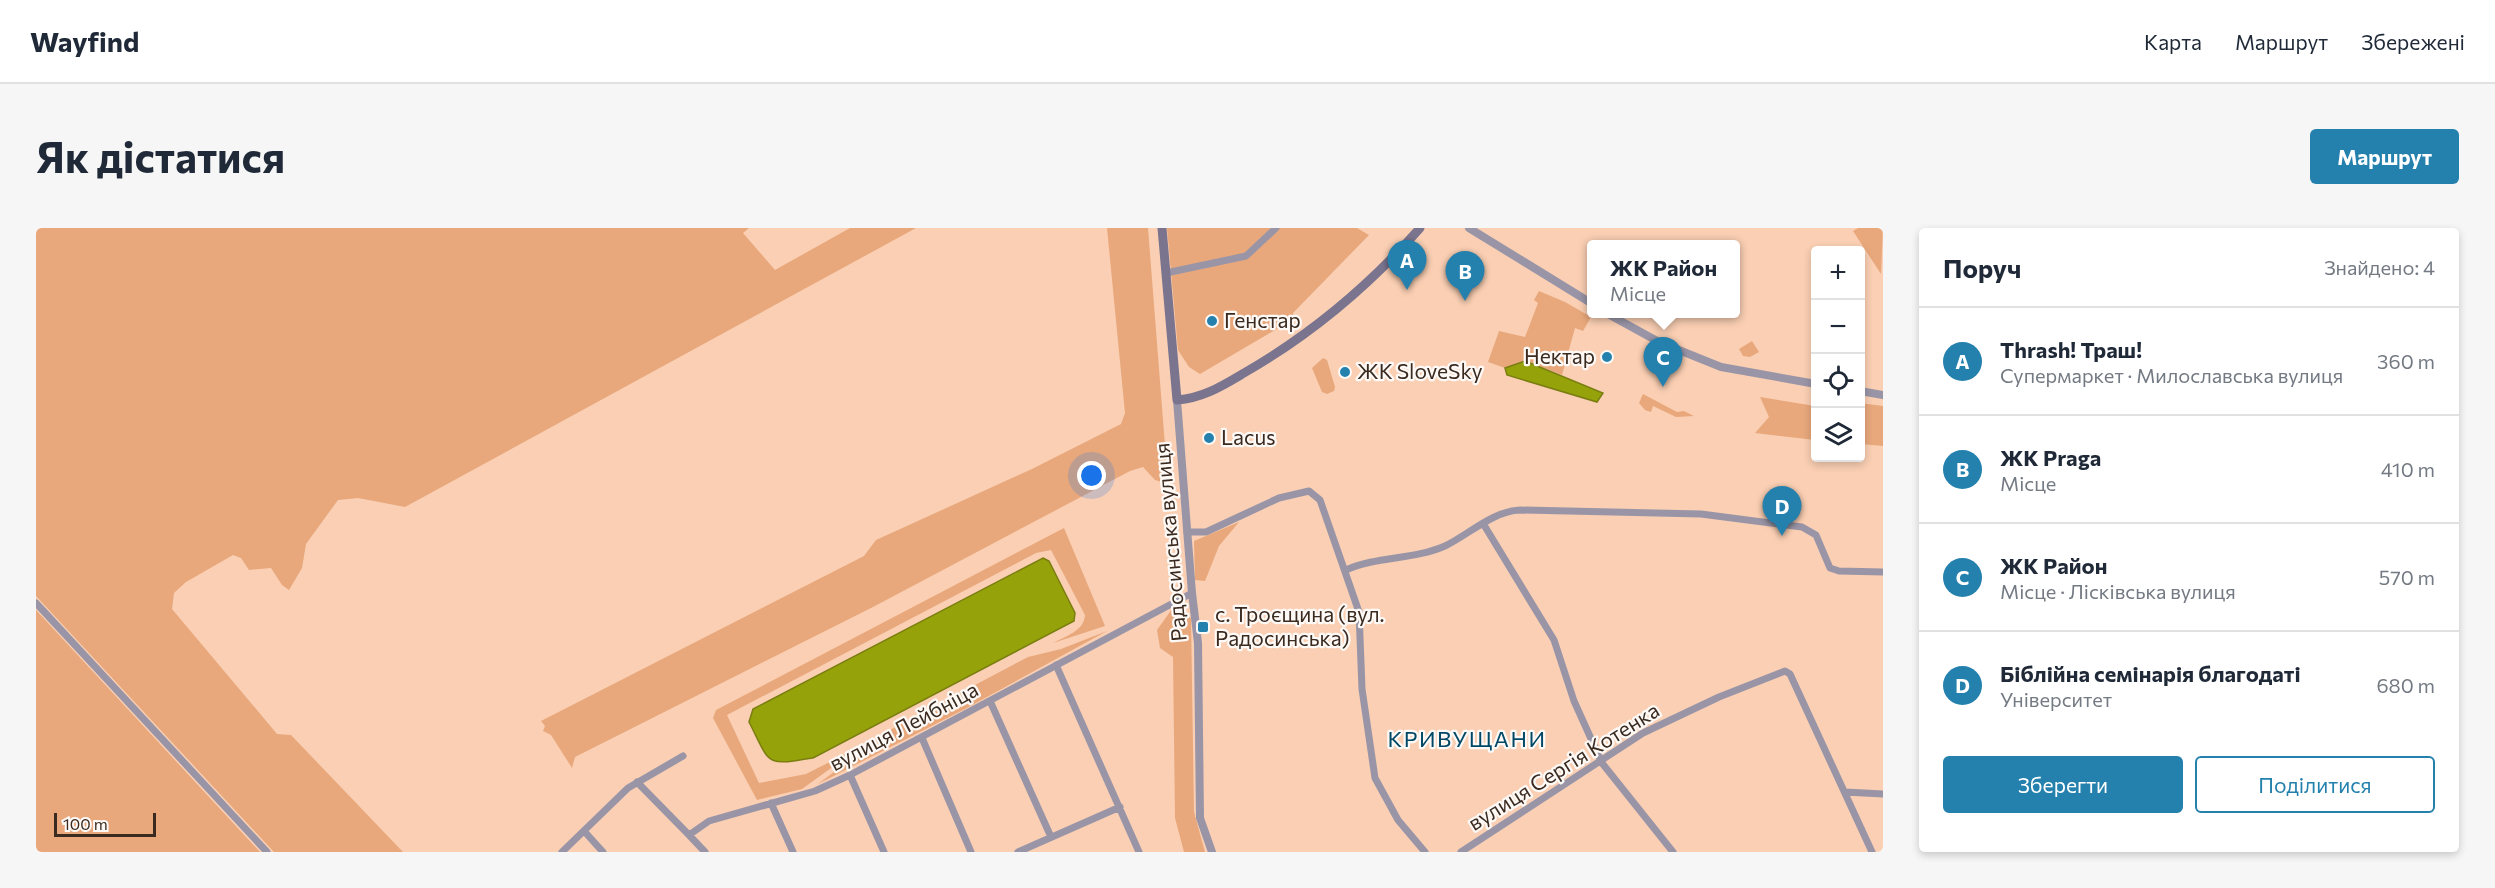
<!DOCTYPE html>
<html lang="uk">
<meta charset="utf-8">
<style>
body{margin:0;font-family:Commissioner,sans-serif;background:#f6f6f7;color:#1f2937}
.controls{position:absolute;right:18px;top:18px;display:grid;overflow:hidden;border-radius:6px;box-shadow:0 3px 9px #0003}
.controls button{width:54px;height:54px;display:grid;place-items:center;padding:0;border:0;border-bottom:2px solid #e0e1e3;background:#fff;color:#1f2937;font:30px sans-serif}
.scale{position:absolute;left:18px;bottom:15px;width:102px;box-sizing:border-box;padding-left:6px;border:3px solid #3a2a1f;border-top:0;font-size:16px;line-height:21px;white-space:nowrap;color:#3a2a1f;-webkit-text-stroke:4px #fdf9f6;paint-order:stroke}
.you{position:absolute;left:1056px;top:248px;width:21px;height:21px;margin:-15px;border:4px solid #fff;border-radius:50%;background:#1a73e8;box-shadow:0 0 0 9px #1a73e833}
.badge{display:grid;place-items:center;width:39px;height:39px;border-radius:50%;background:#2480ad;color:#fff;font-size:20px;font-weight:700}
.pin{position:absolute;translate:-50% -50px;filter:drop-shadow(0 2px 3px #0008)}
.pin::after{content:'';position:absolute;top:32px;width:21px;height:18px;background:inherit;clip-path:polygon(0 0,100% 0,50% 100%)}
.popup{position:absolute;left:1551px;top:12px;width:153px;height:78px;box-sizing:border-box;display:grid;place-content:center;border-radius:6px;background:#fff;filter:drop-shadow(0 2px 4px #0005);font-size:20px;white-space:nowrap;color:#747a83}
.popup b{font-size:22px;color:#1f2937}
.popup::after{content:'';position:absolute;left:50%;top:100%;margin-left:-12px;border:12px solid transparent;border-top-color:#fff}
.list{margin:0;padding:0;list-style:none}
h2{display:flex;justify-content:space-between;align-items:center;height:78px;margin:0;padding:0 24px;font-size:26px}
h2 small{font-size:20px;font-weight:400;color:#747a83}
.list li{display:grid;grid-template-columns:39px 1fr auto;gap:18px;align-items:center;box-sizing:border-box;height:108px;padding:0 24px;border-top:2px solid #e0e1e3}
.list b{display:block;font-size:22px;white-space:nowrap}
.list p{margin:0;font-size:20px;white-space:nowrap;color:#747a83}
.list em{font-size:20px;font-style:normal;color:#747a83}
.actions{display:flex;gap:12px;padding:18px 24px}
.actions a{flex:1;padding:14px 0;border:2px solid #2480ad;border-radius:6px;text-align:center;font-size:21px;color:#2480ad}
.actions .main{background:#2480ad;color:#fff}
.icon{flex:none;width:33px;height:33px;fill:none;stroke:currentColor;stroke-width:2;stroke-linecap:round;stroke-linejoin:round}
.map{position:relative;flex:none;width:1847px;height:624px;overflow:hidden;border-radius:6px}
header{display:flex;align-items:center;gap:36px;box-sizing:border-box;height:84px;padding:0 30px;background:#fff;border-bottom:2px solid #e0e1e3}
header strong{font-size:28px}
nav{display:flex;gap:33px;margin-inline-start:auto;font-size:21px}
.intro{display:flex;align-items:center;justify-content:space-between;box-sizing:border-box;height:144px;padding:0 36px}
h1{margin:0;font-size:42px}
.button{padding:15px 27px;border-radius:6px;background:#2480ad;color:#fff;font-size:21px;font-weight:700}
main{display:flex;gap:36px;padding:0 36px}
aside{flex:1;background:#fff;border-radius:6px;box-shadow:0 3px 9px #0003}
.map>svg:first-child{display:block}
.green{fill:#e8a87c}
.water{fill:#96a20a;stroke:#7a7e10;stroke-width:1.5}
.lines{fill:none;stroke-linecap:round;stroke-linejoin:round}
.minor{stroke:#9995a7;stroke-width:7}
.tertiary{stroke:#9995a7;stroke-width:8}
.secondary{stroke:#7a748f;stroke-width:9}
.poi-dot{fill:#2480ad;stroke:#fdf9f6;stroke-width:2}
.labels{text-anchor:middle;stroke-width:4.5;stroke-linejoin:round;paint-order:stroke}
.poi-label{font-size:21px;fill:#3a2a1f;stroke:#fdf9f6;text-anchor:start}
.street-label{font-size:21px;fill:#3a2a1f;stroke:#fdf9f6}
.neighbourhood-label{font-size:22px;letter-spacing:1.5px;fill:#014866;stroke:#fdf9f6}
</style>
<header>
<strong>Wayfind</strong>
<nav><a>Карта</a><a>Маршрут</a><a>Збережені</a></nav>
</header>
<div class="intro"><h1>Як дістатися</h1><a class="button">Маршрут</a></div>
<main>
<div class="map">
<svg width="1847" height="624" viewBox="0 0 1847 624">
<rect width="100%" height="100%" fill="#facfb3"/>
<path class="green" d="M0 0H713L707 5 739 42 814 0H880L369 279 322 270 302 272 270 316 266 340 253 362 246 357 235 340 213 342 205 330 197 327 150 354 138 365 136 381 241 506 255 507 367 624H238L0 368Z
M1071 0H1112L1132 256 1119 252 1107 239 1094 243 837 379 539 529 536 540 515 507 507 503 509 498 505 493 828 328 840 312 996 241 1085 196 1089 185Z
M1131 0H1321L1333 7 1257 85 1258 91 1164 146 1153 139 1142 122Z
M1822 0H1847L1845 46 1817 3Z
M1503 63 1529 74 1555 89 1547 103 1539 100 1526 147 1489 133 1469 140 1452 134 1463 103 1489 109 1502 75 1498 72Z
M1716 113 1723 124 1714 129 1707 128 1703 121Z
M1287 130 1291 132 1299 159 1298 163 1291 166 1286 164 1276 140Z
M1607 166 1641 184 1648 183 1658 188 1640 189 1617 178 1615 184 1609 182 1603 175Z
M1724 169 1779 178V212L1719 205 1733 189Z
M1824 175 1847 178V218L1825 216Z
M1203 294 1183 318 1169 353 1159 352 1158 313Z
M1028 300 1069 398 1017 415C1030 408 1048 403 1049 387L1015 322 1000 325 691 487 723 555 770 546 827 517 766 561 721 572 677 490 680 482Z
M1140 380 1155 390 1158 584 1169 624H1148L1139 590 1137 429 1124 420 1121 402 1136 381Z
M0 382 224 624H0Z
M1071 403 929 481 782 556 854 502 992 429 1025 421Z"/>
<path class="water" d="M1489 133 1567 165 1561 174 1471 147 1469 140Z
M1007 330 1013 333 1039 385 1038 393 777 530C728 538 735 537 713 494L717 481Z"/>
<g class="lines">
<path class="minor" d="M1130 45 1210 28 1240 0
M1448 297 1518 412 1538 473 1566 535 1637 624
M1151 304H1170L1243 270 1273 263 1284 272 1323 384 1326 461 1339 550 1362 592 1389 624
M1310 342C1341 328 1377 332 1409 318 1432 307 1457 283 1484 282L1665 286 1766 299 1780 307 1794 340 1803 343 1847 344
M0 375 231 624
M1020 437 1103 624
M954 473 1015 609
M886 510 935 624
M814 547 848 624
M601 554 653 607 673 593 779 563 814 547 1156 365
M1809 564 1847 566
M735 575 757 624
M548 603 567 624
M653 607 669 624
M526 624 592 560 647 528
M982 624 1084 579
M1425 624 1607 505 1683 469 1749 443 1754 446 1836 624"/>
<path class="tertiary" d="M1433 0 1555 75
M1572 86 1623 114 1685 139 1780 156
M1824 163 1847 167
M1141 172 1156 365 1162 415 1164 590 1176 624"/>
<path class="secondary" d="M1126 0 1141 172C1167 170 1186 158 1208 145 1276 106 1332 59 1384 0"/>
</g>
<g class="poi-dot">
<circle cx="1176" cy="93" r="6"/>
<circle cx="1571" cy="129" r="6"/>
<circle cx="1309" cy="144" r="6"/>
<circle cx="1173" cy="210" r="6"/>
<rect x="1161" y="393" width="12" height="12" rx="3"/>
</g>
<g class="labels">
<g class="poi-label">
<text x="1188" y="100">Генстар</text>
<text x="1559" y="136" text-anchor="end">Нектар</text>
<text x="1321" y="151">ЖК SloveSky</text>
<text x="1185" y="217">Lacus</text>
<text x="1179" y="394">с. Троєщина (вул.<tspan x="1179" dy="24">Радосинська)</tspan></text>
</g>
<g class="street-label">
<text transform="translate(1135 314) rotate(-95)" y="7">Радосинська вулиця</text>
<text transform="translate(868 499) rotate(-28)" y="7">вулиця Лейбніца</text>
<text transform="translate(1528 539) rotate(-32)" y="7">вулиця Сергія Котенка</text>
</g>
<g class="neighbourhood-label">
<text x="1431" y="519">КРИВУЩАНИ</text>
</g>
</g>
</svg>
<div class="controls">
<button>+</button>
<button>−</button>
<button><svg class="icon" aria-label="locate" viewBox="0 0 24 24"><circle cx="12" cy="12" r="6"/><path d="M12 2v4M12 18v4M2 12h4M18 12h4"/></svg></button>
<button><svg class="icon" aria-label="layers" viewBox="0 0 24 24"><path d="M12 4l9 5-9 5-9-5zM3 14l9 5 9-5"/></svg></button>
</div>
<div class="scale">100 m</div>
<div class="you"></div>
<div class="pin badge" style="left:1371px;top:62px">A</div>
<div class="pin badge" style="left:1429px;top:73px">B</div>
<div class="pin badge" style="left:1627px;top:159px">C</div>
<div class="popup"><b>ЖК Район</b>Місце</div>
<div class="pin badge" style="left:1746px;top:308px">D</div>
</div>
<aside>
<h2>Поруч<small>Знайдено: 4</small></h2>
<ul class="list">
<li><span class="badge">A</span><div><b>Thrash! Траш!</b><p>Супермаркет · Милославська вулиця</p></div><em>360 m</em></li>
<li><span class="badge">B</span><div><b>ЖК Praga</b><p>Місце</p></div><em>410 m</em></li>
<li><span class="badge">C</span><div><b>ЖК Район</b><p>Місце · Лісківська вулиця</p></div><em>570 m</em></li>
<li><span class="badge">D</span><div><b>Біблійна семінарія благодаті</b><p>Університет</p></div><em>680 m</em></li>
</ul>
<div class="actions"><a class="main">Зберегти</a><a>Поділитися</a></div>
</aside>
</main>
